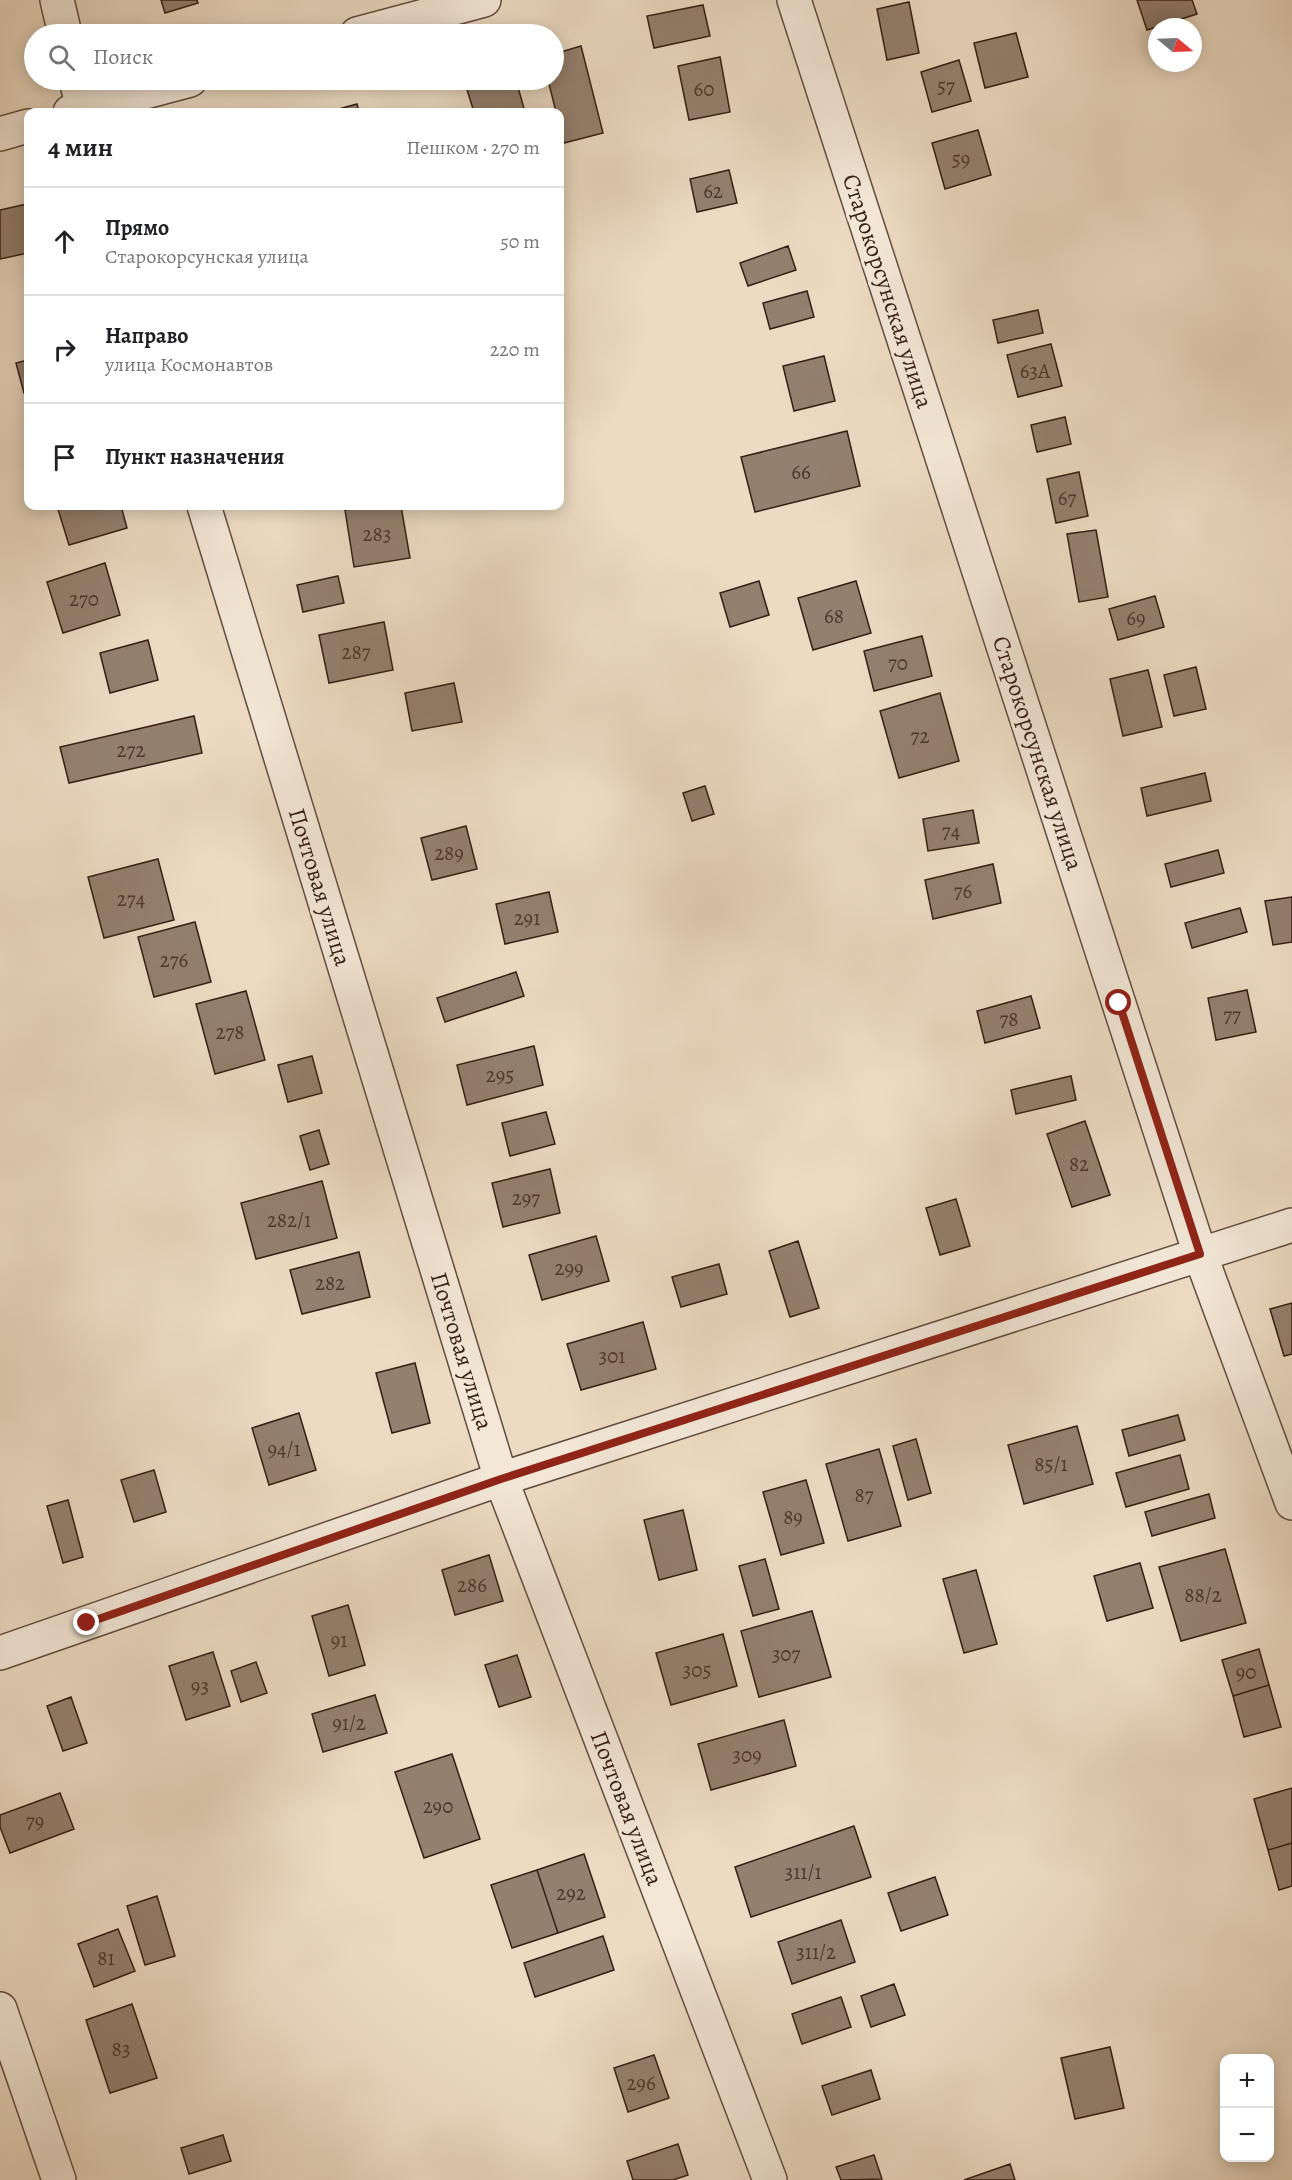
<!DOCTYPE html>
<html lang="ru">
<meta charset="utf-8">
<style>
body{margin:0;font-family:Alegreya,serif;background:#f2f2f2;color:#202124}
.controls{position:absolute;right:18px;bottom:18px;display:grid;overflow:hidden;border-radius:12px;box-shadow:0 3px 15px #0003}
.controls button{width:54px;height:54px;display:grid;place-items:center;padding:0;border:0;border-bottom:2px solid #e0e0e0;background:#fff;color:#202124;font:30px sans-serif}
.compass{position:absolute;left:1148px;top:18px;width:54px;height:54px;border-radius:50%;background:#fff;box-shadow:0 3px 15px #0003;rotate:109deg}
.stop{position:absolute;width:18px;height:18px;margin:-14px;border:4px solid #8f2418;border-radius:50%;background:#fff}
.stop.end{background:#8f2418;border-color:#fff;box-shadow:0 2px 6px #0008}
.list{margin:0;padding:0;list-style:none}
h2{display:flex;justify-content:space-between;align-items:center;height:78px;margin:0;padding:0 24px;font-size:26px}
h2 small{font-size:20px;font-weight:400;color:#757577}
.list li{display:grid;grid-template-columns:39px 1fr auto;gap:18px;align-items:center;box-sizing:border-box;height:108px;padding:0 24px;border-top:2px solid #e0e0e0}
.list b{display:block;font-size:22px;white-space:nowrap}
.list p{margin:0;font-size:20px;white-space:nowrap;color:#757577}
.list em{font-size:20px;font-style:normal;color:#757577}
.icon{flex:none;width:33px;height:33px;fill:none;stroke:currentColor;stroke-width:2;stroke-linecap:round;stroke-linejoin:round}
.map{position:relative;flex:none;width:1292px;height:2180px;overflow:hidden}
.search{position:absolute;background:#fff;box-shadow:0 3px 15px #0003;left:24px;top:24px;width:540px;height:66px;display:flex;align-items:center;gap:15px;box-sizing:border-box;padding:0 21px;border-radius:33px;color:#757577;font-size:22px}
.panel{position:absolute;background:#fff;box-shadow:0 3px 15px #0003;left:24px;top:108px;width:540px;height:402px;border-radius:12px}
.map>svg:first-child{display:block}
.building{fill:#94806f;stroke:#351e14;stroke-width:1.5}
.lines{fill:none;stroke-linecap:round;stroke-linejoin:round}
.minor-casing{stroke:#634d40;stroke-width:36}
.tertiary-casing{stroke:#634d40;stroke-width:36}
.minor{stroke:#f3e8d8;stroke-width:33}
.tertiary{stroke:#f3e8d8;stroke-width:33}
.route{stroke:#8f2418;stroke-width:8}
.labels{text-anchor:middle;stroke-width:6;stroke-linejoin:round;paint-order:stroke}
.number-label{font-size:21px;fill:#4d362b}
.street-label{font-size:24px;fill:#351e14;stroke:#f3e8d8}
</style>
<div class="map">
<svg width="1292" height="2180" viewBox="0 0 1292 2180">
<rect width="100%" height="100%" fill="#ecdbc3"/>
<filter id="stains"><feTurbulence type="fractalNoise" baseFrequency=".00333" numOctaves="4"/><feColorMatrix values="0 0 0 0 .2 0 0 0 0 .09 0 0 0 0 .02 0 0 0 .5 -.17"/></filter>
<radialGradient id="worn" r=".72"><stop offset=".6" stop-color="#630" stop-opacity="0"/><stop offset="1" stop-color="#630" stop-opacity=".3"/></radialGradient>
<path class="building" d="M161 0H197L198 3 165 13Z
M1137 0H1192L1197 14 1147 30Z
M909 2 919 53 887 60 877 9Z
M703 5 710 36 654 48 647 16Z
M1016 33 1028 77 985 88 974 43Z
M581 46 603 133 564 143 560 124V112H556L548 80H554V54Z
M720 57 730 112 689 120 678 66Z
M959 60 971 101 932 112 921 72Z
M464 80H516L525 112H474Z
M357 104 359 112H328Z
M978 130 991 175 945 189 932 143Z
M729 170 737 203 697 212 690 179Z
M27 204 28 253 0 259V210Z
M788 246 796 270 748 286 740 263Z
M807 291 814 317 770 329 763 303Z
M1038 310 1043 333 998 343 993 320Z
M1051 344 1062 386 1018 397 1007 355Z
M824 356 835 401 794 411 783 366Z
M28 360V392L24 393 16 363Z
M1065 417 1071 444 1037 452 1031 425Z
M847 431 860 486 755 512 741 457Z
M1079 472 1088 516 1056 523 1047 479Z
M57 506H121L127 528 69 545Z
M374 506H401L410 558 354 567 345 510Z
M1096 530 1108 597 1079 602 1067 534Z
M105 563 120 615 63 633 47 582Z
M338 576 344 603 303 612 297 585Z
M759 581 769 615 730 627 720 593Z
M856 581 871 633 813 650 798 598Z
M1155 596 1164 627 1118 640 1109 609Z
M384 622 393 670 329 683 319 635Z
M922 636 932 676 874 691 864 651Z
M148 640 158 680 110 693 100 653Z
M1196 667 1206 709 1174 716 1164 675Z
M1148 670 1162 727 1123 736 1110 679Z
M454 683 462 722 412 731 405 693Z
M940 693 959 761 899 778 880 711Z
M194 716 202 753 69 783 60 747Z
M1205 773 1211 801 1147 816 1141 788Z
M705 786 714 814 692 821 683 793Z
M973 810 979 843 928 851 923 819Z
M466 826 477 869 432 880 421 838Z
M1218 850 1224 873 1171 887 1165 864Z
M158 859 174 920 104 938 88 877Z
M993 864 1001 903 933 919 925 880Z
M549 892 558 932 505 944 496 904Z
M1292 897V942L1273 945 1265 901Z
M1240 908 1247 932 1192 948 1185 923Z
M195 922 211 982 154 997 138 937Z
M516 972 524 996 445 1022 437 998Z
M1247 990 1256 1032 1216 1040 1208 998Z
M246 991 265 1060 215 1074 196 1004Z
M1031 996 1040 1028 985 1043 977 1011Z
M534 1046 543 1085 467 1105 457 1065Z
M312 1056 322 1093 288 1102 278 1065Z
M1071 1076 1076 1100 1016 1114 1011 1090Z
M546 1112 555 1144 510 1156 502 1123Z
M1085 1121 1110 1195 1072 1207 1047 1134Z
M319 1130 329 1164 310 1170 300 1136Z
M550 1169 560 1213 503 1227 492 1183Z
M322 1181 337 1238 256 1259 241 1203Z
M956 1199 970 1246 940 1255 926 1208Z
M596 1236 609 1281 542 1300 529 1255Z
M798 1241 819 1308 790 1317 769 1251Z
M359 1252 370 1297 302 1314 290 1270Z
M719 1264 727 1294 681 1307 672 1277Z
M1292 1303V1354L1284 1356 1270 1309Z
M643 1322 656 1369 581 1390 567 1344Z
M415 1363 430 1423 392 1433 376 1373Z
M299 1413 316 1470 269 1485 252 1428Z
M1178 1415 1185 1440 1129 1456 1122 1430Z
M1077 1426 1093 1484 1024 1504 1008 1445Z
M916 1439 931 1493 908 1500 893 1446Z
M879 1449 901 1526 848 1541 826 1464Z
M1180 1455 1189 1489 1126 1507 1116 1473Z
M154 1470 166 1512 134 1522 121 1480Z
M806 1480 824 1543 781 1555 763 1492Z
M1209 1494 1215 1518 1152 1536 1145 1512Z
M68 1500 83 1557 63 1563 47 1506Z
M683 1510 697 1570 659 1580 644 1520Z
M1225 1549 1246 1623 1181 1641 1159 1567Z
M489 1555 503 1601 455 1615 442 1570Z
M765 1559 779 1609 753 1616 739 1566Z
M1140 1563 1153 1608 1107 1621 1094 1576Z
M976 1570 997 1644 964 1653 943 1579Z
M348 1605 365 1665 329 1676 312 1616Z
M812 1611 831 1677 759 1697 741 1631Z
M723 1634 737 1686 671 1705 656 1653Z
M1259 1649 1269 1685 1233 1696 1222 1660Z
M213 1652 230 1706 186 1720 169 1666Z
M517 1655 531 1697 499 1707 485 1665Z
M256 1662 267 1693 241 1702 231 1671Z
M1269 1685 1281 1727 1244 1737 1233 1696Z
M375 1695 387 1733 323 1752 312 1714Z
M71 1697 87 1743 63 1751 47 1706Z
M784 1720 796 1766 711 1790 698 1744Z
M452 1754 480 1839 424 1858 395 1772Z
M1292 1788V1843L1268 1850 1254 1799Z
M60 1793 74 1829 10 1853 0 1827V1815Z
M854 1826 871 1877 751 1917 735 1867Z
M1292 1843V1886L1279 1890 1268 1850Z
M584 1854 605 1917 558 1933 537 1870Z
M537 1870 558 1933 512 1948 491 1885Z
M935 1877 948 1915 901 1931 888 1893Z
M157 1896 175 1956 145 1965 127 1906Z
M841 1920 855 1962 792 1984 778 1942Z
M118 1929 135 1971 94 1987 78 1944Z
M603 1936 614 1970 535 1997 524 1963Z
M894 1984 905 2015 871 2027 861 1996Z
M841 1997 851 2027 802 2044 792 2014Z
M132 2004 157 2078 110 2093 86 2020Z
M1110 2047 1124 2108 1075 2119 1061 2058Z
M654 2055 669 2098 628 2112 614 2068Z
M871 2070 880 2099 832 2115 822 2086Z
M223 2135 231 2161 189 2174 181 2148Z
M678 2144 688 2175 673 2180H633L627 2161Z
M874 2155 882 2179 841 2180 836 2167Z
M1010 2164 1015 2180H964Z"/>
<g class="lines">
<defs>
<path id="minor" d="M57 0 65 34
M794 0 1200 1254 1292 1503
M76 80 84 112
M204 506 501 1479 770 2180
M0 1653 501 1479 1292 1225"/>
<path id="tertiary" d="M357 34 484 0
M70 112 190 80
M0 134 28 126
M0 2009 59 2180"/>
</defs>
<use href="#minor" class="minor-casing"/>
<use href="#tertiary" class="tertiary-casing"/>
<use href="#minor" class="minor"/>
<use href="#tertiary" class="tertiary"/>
</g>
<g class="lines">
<path class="route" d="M87 1623 501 1479 1200 1254 1119 1003"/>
</g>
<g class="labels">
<g class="number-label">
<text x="946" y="93">57</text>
<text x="704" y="96">60</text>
<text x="961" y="166">59</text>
<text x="713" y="198">62</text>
<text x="1035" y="378">63А</text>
<text x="801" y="479">66</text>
<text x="1067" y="505">67</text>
<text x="377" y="541">283</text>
<text x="84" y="606">270</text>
<text x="834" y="623">68</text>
<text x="1136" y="625">69</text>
<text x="356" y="659">287</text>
<text x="898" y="670">70</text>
<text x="920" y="743">72</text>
<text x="131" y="757">272</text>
<text x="951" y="838">74</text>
<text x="449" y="860">289</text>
<text x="963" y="898">76</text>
<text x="131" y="906">274</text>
<text x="527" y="925">291</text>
<text x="174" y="967">276</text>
<text x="1232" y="1022">77</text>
<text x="1009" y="1026">78</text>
<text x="230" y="1039">278</text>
<text x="500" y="1082">295</text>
<text x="1079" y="1171">82</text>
<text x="526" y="1205">297</text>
<text x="289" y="1227">282/1</text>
<text x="569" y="1275">299</text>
<text x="330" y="1290">282</text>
<text x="612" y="1363">301</text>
<text x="284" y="1456">94/1</text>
<text x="1051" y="1471">85/1</text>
<text x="864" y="1502">87</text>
<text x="793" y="1524">89</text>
<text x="472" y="1592">286</text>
<text x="1203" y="1602">88/2</text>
<text x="339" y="1647">91</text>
<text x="786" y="1661">307</text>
<text x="697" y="1677">305</text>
<text x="1246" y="1679">90</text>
<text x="200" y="1693">93</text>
<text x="349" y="1730">91/2</text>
<text x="747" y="1762">309</text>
<text x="438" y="1813">290</text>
<text x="35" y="1828">79</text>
<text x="803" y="1879">311/1</text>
<text x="571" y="1900">292</text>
<text x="816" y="1959">311/2</text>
<text x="106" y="1965">81</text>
<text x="121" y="2056">83</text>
<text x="641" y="2090">296</text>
</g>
<g class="street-label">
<text transform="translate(888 291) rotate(72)" y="8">Старокорсунская улица</text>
<text transform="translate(1038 753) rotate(72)" y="8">Старокорсунская улица</text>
<text transform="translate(320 887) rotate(73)" y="8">Почтовая улица</text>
<text transform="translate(462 1351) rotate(73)" y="8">Почтовая улица</text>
<text transform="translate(627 1808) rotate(69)" y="8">Почтовая улица</text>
</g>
</g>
<rect width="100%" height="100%" filter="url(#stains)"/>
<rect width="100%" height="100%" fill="url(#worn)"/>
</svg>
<div class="controls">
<button>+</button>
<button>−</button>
</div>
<svg class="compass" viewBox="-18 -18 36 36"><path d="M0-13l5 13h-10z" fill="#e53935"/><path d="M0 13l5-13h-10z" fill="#757577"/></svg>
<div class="stop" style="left:1119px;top:1003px"></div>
<div class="stop end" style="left:87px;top:1623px"></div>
<div class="search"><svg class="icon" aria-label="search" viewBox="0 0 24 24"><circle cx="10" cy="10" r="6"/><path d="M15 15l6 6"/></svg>Поиск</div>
<section class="panel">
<h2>4 мин<small>Пешком · 270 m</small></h2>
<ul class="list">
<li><svg class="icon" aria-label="ahead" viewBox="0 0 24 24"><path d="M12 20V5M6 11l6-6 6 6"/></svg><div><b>Прямо</b><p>Старокорсунская улица</p></div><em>50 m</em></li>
<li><svg class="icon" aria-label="right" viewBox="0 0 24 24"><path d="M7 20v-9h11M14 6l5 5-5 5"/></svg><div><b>Направо</b><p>улица Космонавтов</p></div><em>220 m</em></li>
<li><svg class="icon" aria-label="arrive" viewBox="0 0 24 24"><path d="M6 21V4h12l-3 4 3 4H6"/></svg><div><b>Пункт назначения</b></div></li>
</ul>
</section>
</div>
